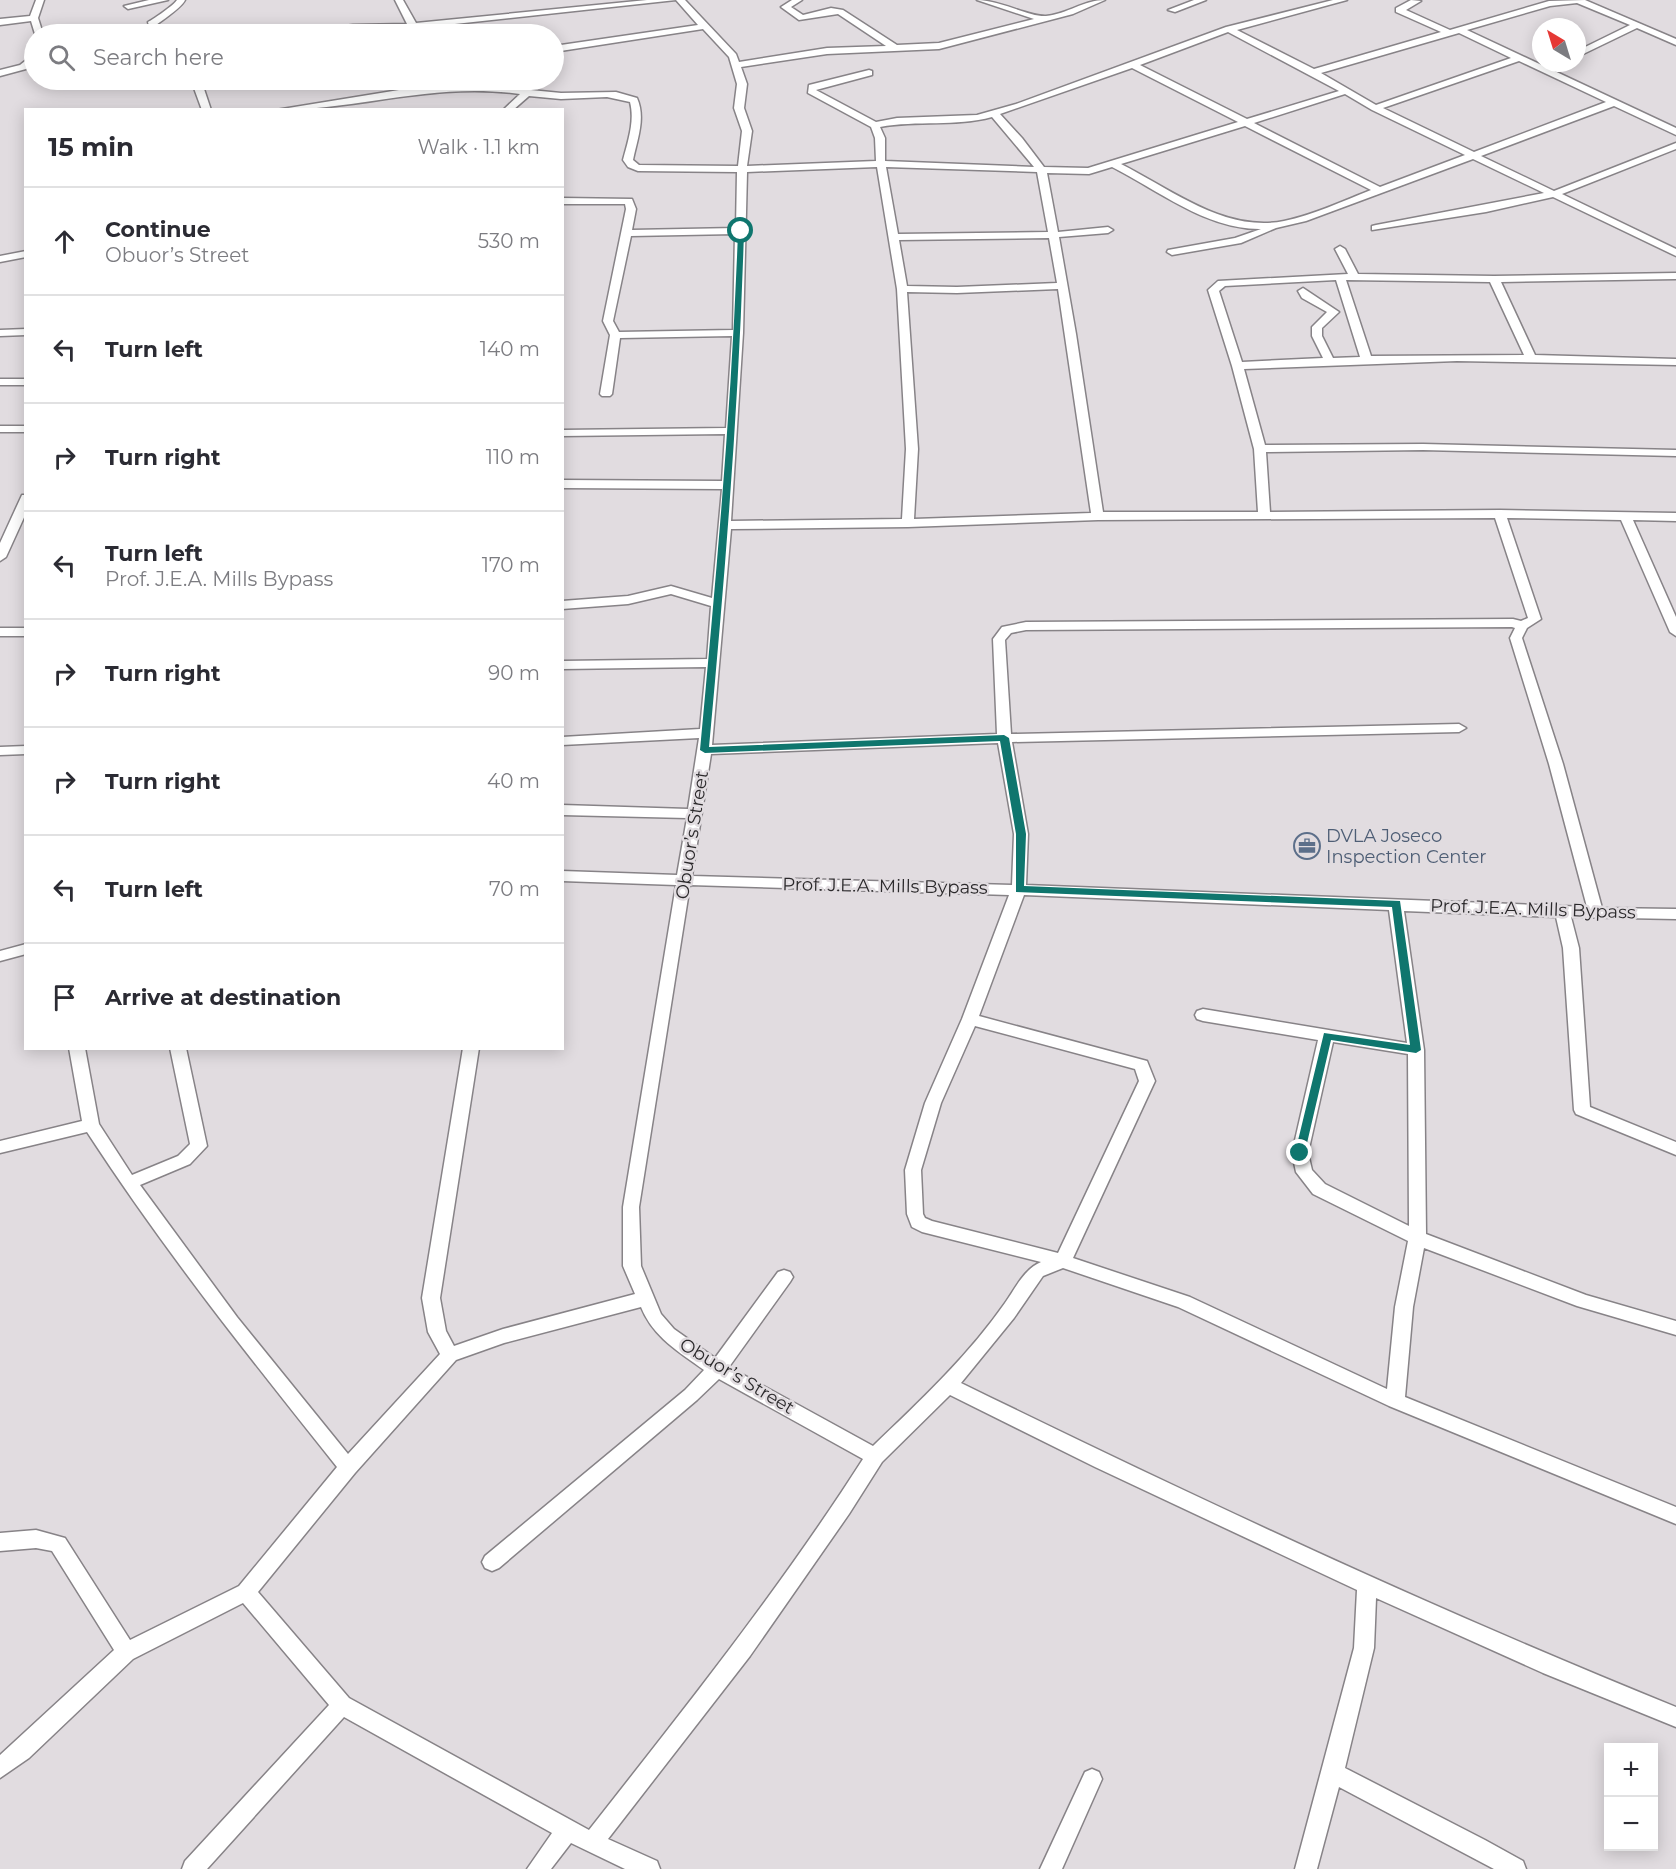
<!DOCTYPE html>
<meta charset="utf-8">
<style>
body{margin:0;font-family:Montserrat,sans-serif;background:#f2f2f3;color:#2b2b33}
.controls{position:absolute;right:18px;bottom:18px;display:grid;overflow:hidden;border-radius:0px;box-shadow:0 3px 15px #0003}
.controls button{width:54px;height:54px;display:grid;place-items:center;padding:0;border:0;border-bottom:2px solid #e1e1e2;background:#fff;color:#2b2b33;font:30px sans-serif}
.compass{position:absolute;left:1532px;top:18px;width:54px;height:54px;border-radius:50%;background:#fff;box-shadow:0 3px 15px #0003;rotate:322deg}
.stop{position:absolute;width:18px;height:18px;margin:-14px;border:4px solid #0f766e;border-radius:50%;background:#fff}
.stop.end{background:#0f766e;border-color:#fff;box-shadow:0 2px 6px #0008}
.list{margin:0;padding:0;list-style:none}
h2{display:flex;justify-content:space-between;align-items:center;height:78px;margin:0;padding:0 24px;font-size:26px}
h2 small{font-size:20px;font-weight:400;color:#7c7c81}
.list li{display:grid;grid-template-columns:39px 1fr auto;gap:18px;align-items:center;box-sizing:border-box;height:108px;padding:0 24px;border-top:2px solid #e1e1e2}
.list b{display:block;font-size:22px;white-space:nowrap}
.list p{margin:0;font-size:20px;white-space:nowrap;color:#7c7c81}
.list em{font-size:20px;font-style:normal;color:#7c7c81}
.icon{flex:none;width:33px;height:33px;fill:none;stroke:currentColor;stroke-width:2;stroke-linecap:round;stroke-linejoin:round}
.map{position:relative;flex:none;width:1676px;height:1869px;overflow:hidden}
.search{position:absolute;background:#fff;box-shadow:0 3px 15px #0003;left:24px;top:24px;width:540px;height:66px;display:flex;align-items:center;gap:15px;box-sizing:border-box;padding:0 21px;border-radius:33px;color:#7c7c81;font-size:22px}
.panel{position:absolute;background:#fff;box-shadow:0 3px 15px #0003;left:24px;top:108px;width:540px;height:942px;border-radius:0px}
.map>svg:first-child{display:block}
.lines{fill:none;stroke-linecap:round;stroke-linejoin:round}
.minor-casing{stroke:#878387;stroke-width:3}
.minor{fill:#fff;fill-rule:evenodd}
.route{fill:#0f766e}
.labels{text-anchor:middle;stroke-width:5;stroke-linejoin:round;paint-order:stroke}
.street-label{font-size:18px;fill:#2b292b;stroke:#e1dce0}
.service-label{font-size:18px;fill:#4e5e75;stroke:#e1dce0;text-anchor:start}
</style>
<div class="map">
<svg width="1676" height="1869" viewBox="0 0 1676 1869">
<rect width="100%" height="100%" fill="#e1dce0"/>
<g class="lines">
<defs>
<path id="minor" d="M36 0H44L38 18 43 34H35L31 21 0 25V19L30 16Z
M149 0H168L128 9 124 6Z
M177 0H185C182 7 163 20 156 25L159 34H151L148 22C154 19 174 5 177 0Z
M395 0H403L416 23 647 0H685L736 54 739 62 827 48 886 46 838 14 799 20 781 7 792 0H802L791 7 803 15 831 8 843 10 897 45 939 43 1034 19 977 0C1000 0 1029 17 1046 16 1067 14 1084 0 1105 0L1073 14 939 49 827 54 741 67 747 84 744 108 752 131 747 166 876 161 875 138 871 127 808 93 809 85 869 70 872 71V75L816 90 876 122 897 118 977 115 1016 104 1226 27 1333 0H1347L1237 30 1314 69 1441 32 1396 12V8L1411 0 1421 1 1406 10 1450 30 1549 1 1585 0 1676 39V45L1637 28 1577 57V51L1630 25 1577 3 1550 6 1467 30 1676 128V135L1614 106 1481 156 1554 191 1676 143V149L1562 194 1676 249V256L1553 197 1486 212 1372 230V226L1376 225 1544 193 1473 159 1306 221 1276 228 1241 243 1172 255 1167 252 1168 250 1235 238 1261 229C1207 230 1158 190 1112 167L1089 174 1047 173 1058 232 1108 227 1113 230 1108 233 1059 237 1076 334 1103 512H1258L1254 449 1232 366 1208 290 1218 281 1348 274 1335 249 1340 246 1345 249 1358 274 1494 276 1676 273V279L1501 282 1535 355 1676 359V365L1457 361 1244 369 1265 445 1423 444 1676 450V456L1423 450 1266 452 1270 512 1500 510 1676 513V521L1633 520 1676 617V636L1670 632 1621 520 1507 518 1541 619 1527 628 1522 638 1563 764 1602 908 1676 909V919L1571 917 1579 948 1590 1107 1676 1142V1155L1576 1114 1574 1110 1563 948 1556 917 1404 911 1424 1050 1426 1234 1586 1295 1676 1321V1335L1577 1306 1424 1248 1413 1307 1405 1397 1676 1507V1524L1389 1406 1178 1307 1063 1268 1043 1276 1014 1318 961 1383C1196 1498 1433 1609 1676 1707V1727L1543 1673 1376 1598 1374 1648 1345 1768 1485 1840 1523 1861 1526 1869H1494L1339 1787 1317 1869H1295L1354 1648 1357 1590 1095 1467 950 1395 882 1462 849 1514 750 1656 608 1839 657 1861 660 1869H625L571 1843 551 1869H527L552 1833 344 1717 207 1869H182L185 1861 329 1705 243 1603 133 1659 29 1758 0 1778V1755L114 1650 52 1551 36 1548 0 1551V1533L36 1530 65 1538 130 1640 239 1586 337 1467C250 1358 163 1249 87 1132L0 1153V1141L82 1121 69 1048H85L99 1124 132 1175 178 1156 190 1144 170 1048H186L207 1146 190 1164 140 1185 237 1317 348 1454 440 1354 428 1332 422 1298 463 1048H479L440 1298 446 1331 454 1346 503 1329 635 1294 623 1266V1207L676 885 562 881V871L677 875 687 818 562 815V805L688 809 699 738 562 745V737L700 729 706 667 562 669V661L707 659 711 606 671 594 628 604 562 609V601L628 596 671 586 712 598 722 489 562 488V480L722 481 725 434 562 436V430L726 428 732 336 620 338 612 394 610 396H602L600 394 610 335 603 321 626 209 625 204H562V198L632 199 636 209 632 230 736 228 737 172 638 171 628 167 623 160C628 141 635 121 630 102L607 97 561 99 529 96 513 110H503L520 94C432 82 360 110 276 110L399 90 470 84 561 93 616 92 637 98C646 118 637 140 633 160L639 165 738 166 742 131 734 108 737 84 729 57 703 29 554 52V46L698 25 676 0 418 28 420 32 416 34H413L410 29 294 34 298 31 353 25 407 24ZM1228 32 1339 91 1247 119 1140 65ZM1459 33 1511 58 1376 105 1321 73ZM1519 61 1606 102 1474 152 1383 108ZM1132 68 1238 122 1088 168 1044 167 1022 138 1000 114ZM1345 94 1372 110 1465 155 1380 187 1254 123ZM992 117 1034 167 885 161V138L880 127C917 120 956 127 992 117ZM1245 126 1371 190C1343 201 1313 215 1284 221 1225 233 1171 189 1121 164ZM877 167 897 289 906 449 902 519 731 521 743 333 747 172ZM886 167 1037 172 1048 232 898 234ZM735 234 733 330 619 332 613 321 631 236ZM1049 238 1057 283 957 287 907 286 899 240ZM1336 280 1360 357 1333 358 1322 336V328L1339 312 1303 288 1298 291 1302 298 1327 312 1312 327V336L1323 358 1242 362 1219 291 1225 286ZM1346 280 1490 282 1524 355 1371 356ZM1058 289 1091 513 914 519 918 449 907 292 957 293ZM1495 518 1528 618 1521 621 1513 619 1026 622 1002 627 993 639 997 734 712 745 731 529 908 527 1098 520ZM1512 627 1515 628 1510 638 1549 764 1587 907 1026 885 1028 834 1012 742 1459 732 1466 728 1459 724 1011 734 1005 640 1011 633 1026 630ZM998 743 1014 834 1012 885 692 876 711 754ZM690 885 1009 895 962 1019 925 1103 905 1170 907 1214 912 1227 922 1232 1041 1262C1024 1269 1015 1289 1005 1303 968 1356 920 1401 873 1446L729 1367 790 1282 793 1277 790 1272 784 1270 778 1272 715 1358 674 1329 661 1314 641 1266 639 1207ZM1024 895 1389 910 1407 1043 1203 1009 1197 1011 1195 1015 1197 1019 1203 1021 1318 1040 1292 1153 1296 1172 1313 1194 1408 1241 1395 1307 1387 1389 1190 1297 1073 1258 1155 1081 1147 1061 979 1016ZM975 1026 1135 1069 1139 1081 1058 1253 932 1221 925 1218 923 1214 921 1170 941 1103ZM1333 1042 1408 1054 1409 1226 1325 1184 1312 1170 1308 1153ZM641 1307C653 1337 679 1352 704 1370L685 1390 485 1556 482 1562 485 1568 492 1571 499 1568 697 1400 719 1379 863 1459C780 1589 684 1709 589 1830L349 1698 258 1592 355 1473 456 1360 504 1343Z
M1194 0H1206L1175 12 1168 10Z
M34 54V61L26 69 0 76V70L20 65Z
M191 80H201L211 110H202Z
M26 251V257L0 262V256Z
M26 329V335L0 336V330Z
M0 379H26V385H0Z
M0 426H26V432H0Z
M22 495H26V513L6 557 0 561V543Z
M0 628H26V636H0Z
M26 746V754L0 755V747Z
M26 944V954L0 961V951Z
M1092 1769 1099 1772 1102 1779 1062 1869H1040L1085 1772Z"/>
</defs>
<use href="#minor" class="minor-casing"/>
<use href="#minor" class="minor"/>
</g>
<path class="route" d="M741 229 744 231C739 403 725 575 709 747L1004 735 1009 738 1026 834 1024 886 1400 901 1421 1050 1416 1053 1331 1040 1304 1156 1300 1157 1295 1153 1324 1033 1410 1045 1392 907 1016 892V834L1000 741 705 753 700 750C716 577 732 404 738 231Z"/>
<defs>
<symbol id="office-ring" viewBox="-11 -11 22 22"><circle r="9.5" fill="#e1dce0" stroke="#5c6f8a" stroke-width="1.5"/><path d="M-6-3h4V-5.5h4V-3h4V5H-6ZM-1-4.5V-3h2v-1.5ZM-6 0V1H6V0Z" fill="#5c6f8a"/></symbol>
</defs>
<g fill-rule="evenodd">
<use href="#office-ring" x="1292" y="831" width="30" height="30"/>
</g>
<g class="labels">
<g class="street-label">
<text transform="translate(692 835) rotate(-81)" y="6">Obuor’s Street</text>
<text transform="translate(885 886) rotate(1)" y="6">Prof. J.E.A. Mills Bypass</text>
<text transform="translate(1533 909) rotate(2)" y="6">Prof. J.E.A. Mills Bypass</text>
<text transform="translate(737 1376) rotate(31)" y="6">Obuor’s Street</text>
</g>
<g class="service-label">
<text x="1326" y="842">DVLA Joseco<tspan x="1326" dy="21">Inspection Center</tspan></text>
</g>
</g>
</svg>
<div class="controls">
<button>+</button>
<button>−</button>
</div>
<svg class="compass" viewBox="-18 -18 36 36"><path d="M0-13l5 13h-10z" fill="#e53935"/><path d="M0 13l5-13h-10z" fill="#7c7c81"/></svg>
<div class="stop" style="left:741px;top:231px"></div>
<div class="stop end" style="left:1300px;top:1153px"></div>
<div class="search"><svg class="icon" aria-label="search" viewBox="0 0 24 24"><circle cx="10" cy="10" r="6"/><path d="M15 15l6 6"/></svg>Search here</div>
<section class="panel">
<h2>15 min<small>Walk · 1.1 km</small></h2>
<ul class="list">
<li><svg class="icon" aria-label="ahead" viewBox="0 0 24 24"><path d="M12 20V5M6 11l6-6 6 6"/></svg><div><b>Continue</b><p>Obuor’s Street</p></div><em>530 m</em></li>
<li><svg class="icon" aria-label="left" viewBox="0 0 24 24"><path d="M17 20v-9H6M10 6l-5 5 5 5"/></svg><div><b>Turn left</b></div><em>140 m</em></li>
<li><svg class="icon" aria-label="right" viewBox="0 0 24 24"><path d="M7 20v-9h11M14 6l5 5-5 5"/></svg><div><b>Turn right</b></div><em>110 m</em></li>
<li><svg class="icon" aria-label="left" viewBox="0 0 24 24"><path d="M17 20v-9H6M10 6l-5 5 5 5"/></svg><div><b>Turn left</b><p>Prof. J.E.A. Mills Bypass</p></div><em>170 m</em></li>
<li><svg class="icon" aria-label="right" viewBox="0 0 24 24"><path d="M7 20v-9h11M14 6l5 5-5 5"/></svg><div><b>Turn right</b></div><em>90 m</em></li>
<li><svg class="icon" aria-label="right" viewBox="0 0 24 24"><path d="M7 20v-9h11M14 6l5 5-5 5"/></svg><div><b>Turn right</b></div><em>40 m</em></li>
<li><svg class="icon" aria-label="left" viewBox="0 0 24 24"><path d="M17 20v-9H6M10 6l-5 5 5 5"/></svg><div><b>Turn left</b></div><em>70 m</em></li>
<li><svg class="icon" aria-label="arrive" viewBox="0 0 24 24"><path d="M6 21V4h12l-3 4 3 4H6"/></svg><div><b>Arrive at destination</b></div></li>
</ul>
</section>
</div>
